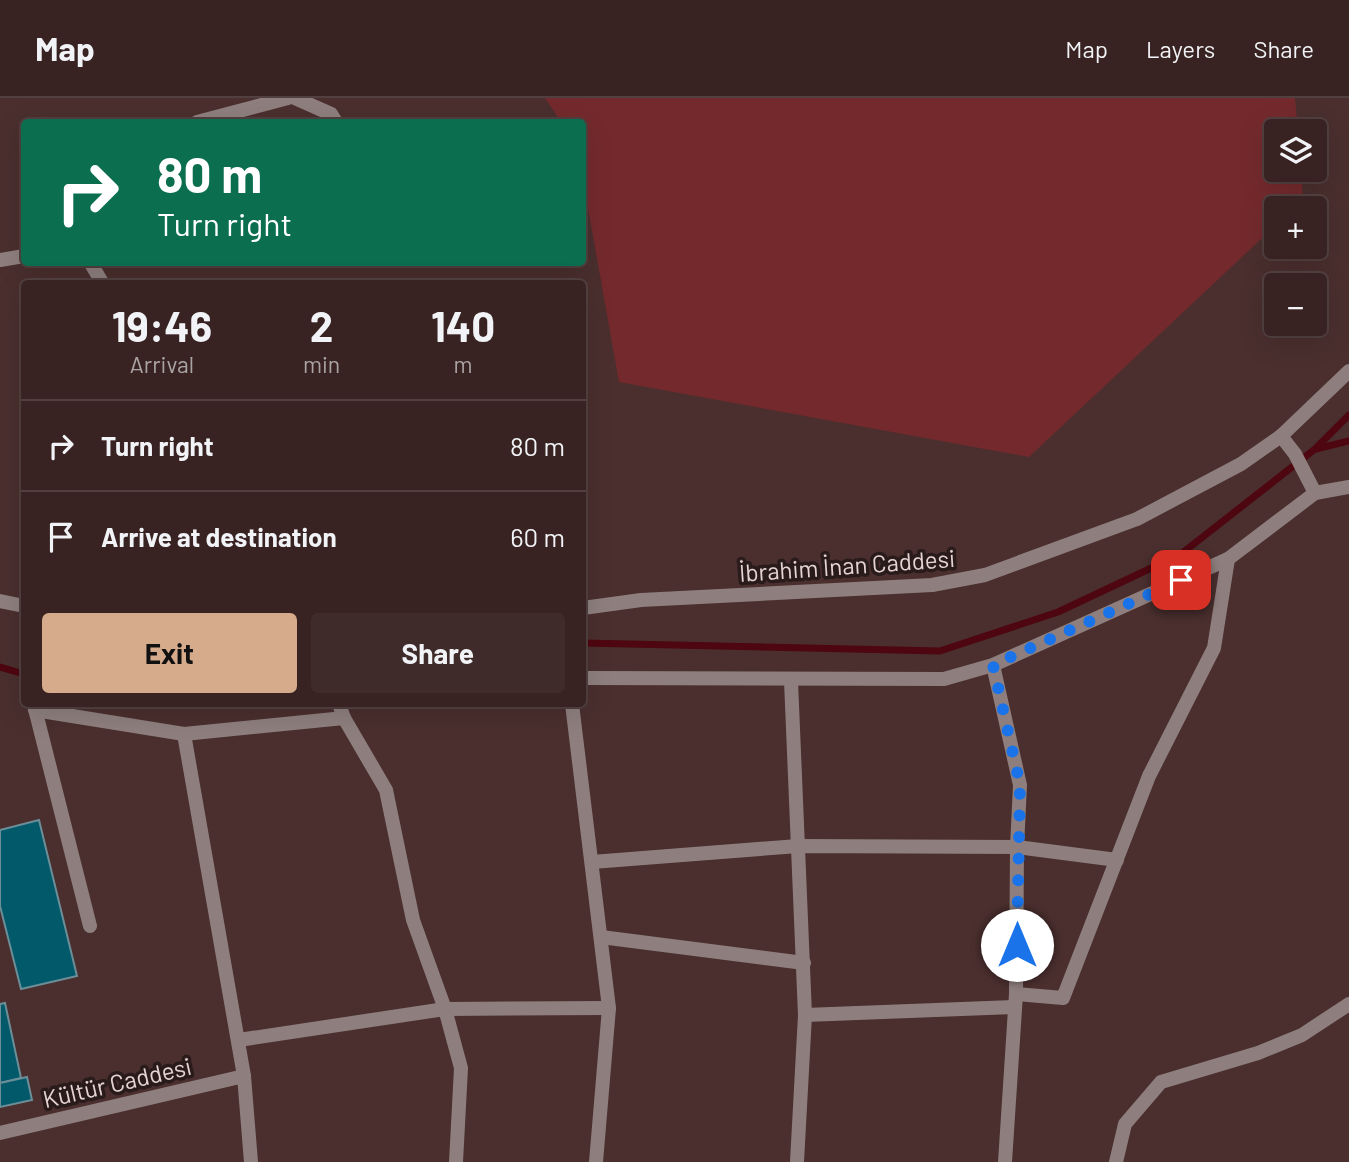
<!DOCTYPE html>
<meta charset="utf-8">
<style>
:root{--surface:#382322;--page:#3f2b2a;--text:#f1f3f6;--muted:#aba4a5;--line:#524040;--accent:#d6ab8b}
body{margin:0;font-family:Barlow,sans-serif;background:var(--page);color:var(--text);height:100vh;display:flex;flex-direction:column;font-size:26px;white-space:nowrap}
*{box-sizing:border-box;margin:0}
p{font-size:23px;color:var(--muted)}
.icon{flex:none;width:38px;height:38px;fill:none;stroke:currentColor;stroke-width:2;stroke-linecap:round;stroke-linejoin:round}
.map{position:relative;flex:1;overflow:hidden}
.details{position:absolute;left:21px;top:182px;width:565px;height:427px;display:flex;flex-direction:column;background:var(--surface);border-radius:7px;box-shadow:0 7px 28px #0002,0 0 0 2px var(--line)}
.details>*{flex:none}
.hud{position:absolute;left:21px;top:21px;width:565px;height:147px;border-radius:7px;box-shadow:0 7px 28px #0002,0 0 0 2px var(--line);background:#0b6e4f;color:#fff;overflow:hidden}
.buttons{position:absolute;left:1264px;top:21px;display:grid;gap:14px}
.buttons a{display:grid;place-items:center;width:63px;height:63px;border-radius:7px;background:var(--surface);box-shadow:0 7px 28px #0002,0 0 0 2px var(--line);font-size:35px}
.pin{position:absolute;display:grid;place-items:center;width:60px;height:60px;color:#fff;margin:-30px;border-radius:14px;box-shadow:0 4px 10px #0006}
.me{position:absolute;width:77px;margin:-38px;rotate:0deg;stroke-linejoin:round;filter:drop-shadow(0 0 5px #0008)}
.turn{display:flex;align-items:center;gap:24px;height:147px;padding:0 21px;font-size:32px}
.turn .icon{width:91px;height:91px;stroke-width:2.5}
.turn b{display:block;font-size:49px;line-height:60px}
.eta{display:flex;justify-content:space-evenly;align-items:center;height:119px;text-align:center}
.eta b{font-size:42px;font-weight:700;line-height:49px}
.primary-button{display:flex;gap:14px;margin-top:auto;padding:14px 21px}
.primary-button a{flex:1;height:80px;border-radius:7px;background:var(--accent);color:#111;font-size:28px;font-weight:700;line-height:80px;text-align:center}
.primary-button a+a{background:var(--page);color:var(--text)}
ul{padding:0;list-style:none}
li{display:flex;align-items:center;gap:21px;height:91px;padding:0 21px;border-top:2px solid var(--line)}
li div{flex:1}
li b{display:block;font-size:26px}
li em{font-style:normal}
header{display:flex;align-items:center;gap:42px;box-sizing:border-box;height:98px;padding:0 35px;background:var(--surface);border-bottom:2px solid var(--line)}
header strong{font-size:33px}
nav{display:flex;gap:38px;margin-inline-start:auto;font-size:24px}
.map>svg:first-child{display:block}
.green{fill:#742a2d}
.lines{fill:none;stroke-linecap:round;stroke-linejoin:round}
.stream{stroke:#4e0610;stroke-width:7}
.building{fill:#02596a;stroke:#6c8e98;stroke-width:2}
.minor{stroke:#8e7f7e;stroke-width:14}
.tertiary{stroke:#8e7f7e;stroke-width:14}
.route{stroke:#1a73e8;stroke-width:12;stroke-dasharray:0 21.6}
.labels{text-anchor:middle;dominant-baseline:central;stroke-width:7;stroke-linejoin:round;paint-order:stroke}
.street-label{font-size:24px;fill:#e6d4d3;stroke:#281b1a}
</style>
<header>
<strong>Map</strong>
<nav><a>Map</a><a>Layers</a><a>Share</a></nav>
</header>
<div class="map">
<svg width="1349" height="1064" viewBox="0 0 1349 1064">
<rect width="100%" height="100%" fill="#4a2f2e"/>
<polygon class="green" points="545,0 1295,0 1298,33 1276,33 1276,72 1301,72 1303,101 1294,110 1276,110 1276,127 1029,359 619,284 583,82 583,24 561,24"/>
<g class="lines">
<g class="stream">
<polyline points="1316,351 1349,343"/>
<polyline points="583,545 940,553 1058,514 1181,456 1315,351 1349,317"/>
<polyline points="0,569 24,576"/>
</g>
</g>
<g class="building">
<polygon points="39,722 77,878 21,891 0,808 0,732"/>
<polygon points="5,905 21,980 0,985 0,906"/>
<polygon points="27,979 32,1002 0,1009 0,985"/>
</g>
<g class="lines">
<g class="minor">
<polyline points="295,0 331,16 336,24"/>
<polyline points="197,24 288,0"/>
<polyline points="0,162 24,158"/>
<polyline points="90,164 103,186"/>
<polyline points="1315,395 1349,389"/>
<polyline points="993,567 1020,687 1017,749 1016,896 1005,1064"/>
<polyline points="583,580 944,581 993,567 1228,461 1315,395 1295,356 1281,338"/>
<polyline points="791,583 805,917 797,1064"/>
<polyline points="339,606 344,620 386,692 413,822 445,911 461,970 456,1064"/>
<polyline points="572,606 609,910 596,1064"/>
<polyline points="34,607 90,828"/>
<polyline points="35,612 184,636 344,620"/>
<polyline points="184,636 244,978"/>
<polyline points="592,764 798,748 1017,749 1117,762"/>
<polyline points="601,839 804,865"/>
<polyline points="1016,896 1063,900 1149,678 1214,550 1228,461"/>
<polyline points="805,917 1014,909"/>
<polyline points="239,942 445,911 609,910"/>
<polyline points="1116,1064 1125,1026 1161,984 1258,955 1302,937 1349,906"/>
</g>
<g class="tertiary">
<polyline points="0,503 24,508"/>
<polyline points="583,510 641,502 932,487 985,477 1137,421 1241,366 1281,338 1349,273"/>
<polyline points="0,1035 244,978 251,1064"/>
</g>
</g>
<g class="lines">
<polyline class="route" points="1017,847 1020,687 993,567 1181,482"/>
</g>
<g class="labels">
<g class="street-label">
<text transform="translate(847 467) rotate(-4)">İbrahim İnan Caddesi</text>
<text transform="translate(117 984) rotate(-13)">Kültür Caddesi</text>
</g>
</g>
</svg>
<div class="buttons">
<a><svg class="icon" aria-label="layers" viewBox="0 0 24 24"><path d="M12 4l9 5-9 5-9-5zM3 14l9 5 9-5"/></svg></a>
<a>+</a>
<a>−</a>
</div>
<div class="pin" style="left:1181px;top:482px;background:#d93025"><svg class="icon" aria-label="arrive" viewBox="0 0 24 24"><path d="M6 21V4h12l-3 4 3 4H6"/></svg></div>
<svg class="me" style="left:1017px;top:847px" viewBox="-20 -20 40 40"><circle r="19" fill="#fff"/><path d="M0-13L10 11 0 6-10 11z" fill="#1a73e8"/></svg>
<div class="hud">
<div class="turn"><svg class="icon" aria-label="right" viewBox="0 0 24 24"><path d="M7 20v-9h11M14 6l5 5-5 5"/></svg><div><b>80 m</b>Turn right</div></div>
</div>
<section class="details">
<div class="eta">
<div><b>19:46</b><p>Arrival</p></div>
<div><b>2</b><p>min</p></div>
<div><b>140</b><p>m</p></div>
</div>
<ul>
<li><svg class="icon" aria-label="right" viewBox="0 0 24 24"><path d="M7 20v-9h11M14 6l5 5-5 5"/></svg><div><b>Turn right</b></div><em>80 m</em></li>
<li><svg class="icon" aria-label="arrive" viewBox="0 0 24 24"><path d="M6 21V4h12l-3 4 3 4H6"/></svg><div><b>Arrive at destination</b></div><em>60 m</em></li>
</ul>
<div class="primary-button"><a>Exit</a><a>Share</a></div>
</section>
</div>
